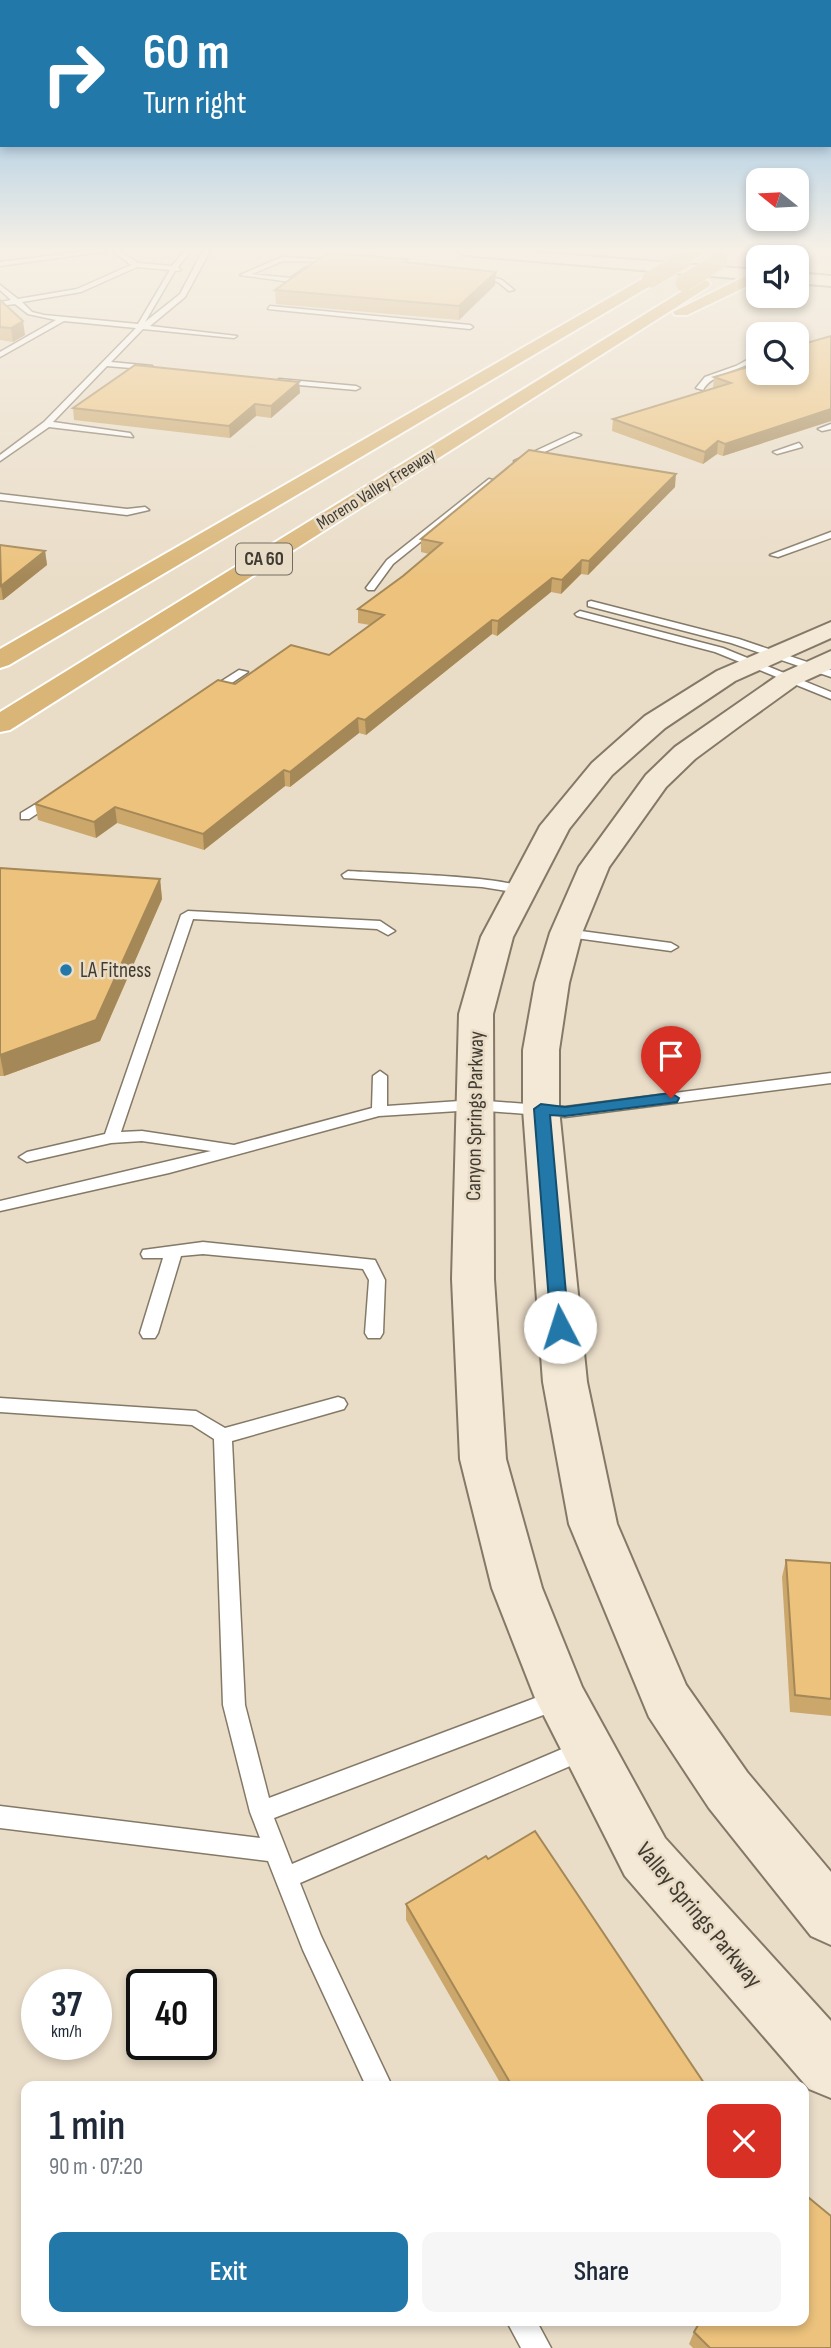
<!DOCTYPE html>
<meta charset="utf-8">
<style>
:root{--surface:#fff;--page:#f6f6f7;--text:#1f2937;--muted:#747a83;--accent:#2278a8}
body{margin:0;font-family:"Sofia Sans Condensed",sans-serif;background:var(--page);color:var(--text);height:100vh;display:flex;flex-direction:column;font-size:26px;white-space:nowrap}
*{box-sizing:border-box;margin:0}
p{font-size:23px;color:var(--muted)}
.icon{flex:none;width:38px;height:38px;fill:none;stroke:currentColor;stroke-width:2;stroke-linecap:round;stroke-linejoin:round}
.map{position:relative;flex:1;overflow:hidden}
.side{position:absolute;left:21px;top:2081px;width:788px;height:245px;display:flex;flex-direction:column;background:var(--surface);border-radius:14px;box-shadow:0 4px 10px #0003}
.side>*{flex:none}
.banner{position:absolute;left:0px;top:0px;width:831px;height:147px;box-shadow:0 4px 10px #0003;background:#2278a8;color:#fff;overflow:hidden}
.needle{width:46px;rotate:288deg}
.fabs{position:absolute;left:746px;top:168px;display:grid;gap:14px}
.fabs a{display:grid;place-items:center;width:63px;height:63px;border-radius:14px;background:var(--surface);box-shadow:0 4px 10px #0003;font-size:35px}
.speed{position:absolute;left:21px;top:1969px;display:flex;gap:14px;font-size:35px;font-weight:700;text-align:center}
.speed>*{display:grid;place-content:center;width:91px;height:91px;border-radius:50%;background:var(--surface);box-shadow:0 4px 10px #0003;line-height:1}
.speed small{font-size:18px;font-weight:400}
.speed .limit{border:4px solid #111;border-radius:10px;background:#fff;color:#111}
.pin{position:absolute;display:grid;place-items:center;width:60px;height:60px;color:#fff;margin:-72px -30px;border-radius:50% 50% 50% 0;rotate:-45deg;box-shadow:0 0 7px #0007}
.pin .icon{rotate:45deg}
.me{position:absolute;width:77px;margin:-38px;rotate:355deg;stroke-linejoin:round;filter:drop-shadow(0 0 5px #0008)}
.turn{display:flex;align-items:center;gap:24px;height:147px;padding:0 28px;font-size:32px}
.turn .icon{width:91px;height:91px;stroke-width:2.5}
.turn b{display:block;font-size:49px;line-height:60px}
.round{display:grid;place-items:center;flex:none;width:74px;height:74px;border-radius:14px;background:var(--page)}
.headline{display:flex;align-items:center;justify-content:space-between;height:119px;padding:0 28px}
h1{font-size:42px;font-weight:600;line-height:52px}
.cta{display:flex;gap:14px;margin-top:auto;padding:14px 28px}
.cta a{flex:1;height:80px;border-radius:14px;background:var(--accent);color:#fff;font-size:28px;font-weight:600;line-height:80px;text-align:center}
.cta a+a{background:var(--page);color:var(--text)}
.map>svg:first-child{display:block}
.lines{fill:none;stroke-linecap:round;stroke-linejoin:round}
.lane-casing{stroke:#847966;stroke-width:3}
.secondary-casing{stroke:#847966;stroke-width:4}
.highway-casing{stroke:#fff;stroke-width:4}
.lane{fill:#fff;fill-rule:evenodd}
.secondary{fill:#f4e9d6;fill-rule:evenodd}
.highway{fill:#d9b577;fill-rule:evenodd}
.highway-bridge-casing{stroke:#fff;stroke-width:18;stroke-linecap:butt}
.highway-bridge{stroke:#d9b577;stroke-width:17}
.wall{fill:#cba76b}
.shaded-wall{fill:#a58857}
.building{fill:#ecc27c;stroke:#a58857;stroke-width:2}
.route{fill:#2278a8;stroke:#164e6d;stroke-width:2}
.poi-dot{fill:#2278a8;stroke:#eaddc8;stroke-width:2.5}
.labels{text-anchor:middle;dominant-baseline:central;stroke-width:5;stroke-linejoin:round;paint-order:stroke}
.far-street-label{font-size:18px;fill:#403b33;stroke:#eaddc8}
.shield{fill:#eaddc8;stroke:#736c60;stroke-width:2}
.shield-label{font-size:19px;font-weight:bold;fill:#403b33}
.poi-label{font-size:21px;fill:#403b33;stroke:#eaddc8;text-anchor:start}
.street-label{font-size:21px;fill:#403b33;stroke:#eaddc8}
.near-street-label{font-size:24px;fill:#403b33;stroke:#eaddc8}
</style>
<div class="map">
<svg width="831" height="2348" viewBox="0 0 831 2348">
<rect width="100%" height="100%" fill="#eaddc8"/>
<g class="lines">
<g class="lane-casing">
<g id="lane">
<polygon points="87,251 107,251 0,266 0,262"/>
<path d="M 113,251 L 120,251 L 138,263 L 172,266 L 184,251 L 191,251 L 178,267 L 181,270 L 175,271 L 145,322 L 180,294 L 201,254 L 204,251 L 210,251 L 185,297 L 150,326 L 237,336 L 234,338 L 143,329 L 111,362 L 152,366 L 155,370 L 107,366 L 53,422 L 130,433 L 133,437 L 49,427 L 0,461 L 0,455 L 44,422 L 136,328 L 64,321 L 0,357 L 0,352 L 56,320 L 28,314 L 15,304 L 0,306 L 0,302 L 11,300 L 0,290 L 0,285 L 18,299 L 77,289 L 131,265 ZM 137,267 L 170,270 L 138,324 L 44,315 L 32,312 L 22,302 L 81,292 Z"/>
<polygon points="282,257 335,260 338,262 283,261 252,274 290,278 305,268 309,268 309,270 291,282 240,275"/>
<polygon points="476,272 502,280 514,290 509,291 498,282 474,275"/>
<polygon points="270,306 470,325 473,327 470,329 268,309"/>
<path d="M 758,354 L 758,359 C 740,371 712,373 703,390 L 696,388 L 705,377 L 736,366 Z"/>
<polygon points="279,379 356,386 360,388 356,390 276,383"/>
<polygon points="831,424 831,429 822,431 818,429"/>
<polygon points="574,433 581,435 521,463 514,461"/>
<polygon points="799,443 802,447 777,454 773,452"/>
<polygon points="489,479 496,481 393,564 374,590 368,590 366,588 387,560"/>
<polygon points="0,494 127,509 145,507 149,510 127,515 0,500"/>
<polygon points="831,532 831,538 778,557 770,555"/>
<polygon points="591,601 739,639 831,670 831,677 731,643 588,606 588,602"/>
<polygon points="580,611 723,648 831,692 831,699 715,652 577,616 575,614"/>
<polygon points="239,670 248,672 214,695 206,695 206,691"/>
<polygon points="54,793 60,797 58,800 29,819 21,819 21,813"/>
<path d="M 348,871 C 377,873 510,876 526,889 L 520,893 L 482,887 L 344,878 L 342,875 Z"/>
<polygon points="188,911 380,921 395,931 388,935 377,929 193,919 121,1132 142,1131 234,1145 372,1108 373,1076 380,1071 387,1076 387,1106 474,1100 565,1107 831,1073 831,1083 565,1117 474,1110 379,1116 169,1173 0,1211 0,1201 211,1151 142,1141 111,1143 27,1162 19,1157 27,1152 105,1134 181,915"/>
<polygon points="566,929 671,943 678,947 671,951 561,936 561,930"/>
<polygon points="203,1242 375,1260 385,1280 383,1333 380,1338 368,1338 365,1333 369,1280 363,1269 203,1254 181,1256 158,1333 155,1338 143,1338 140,1333 163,1258 143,1258 141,1254 143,1250"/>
<polygon points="338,1397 344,1399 347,1404 344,1409 232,1441 245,1705 269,1798 559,1689 567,1692 570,1699 567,1706 274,1818 292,1864 583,1740 591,1743 594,1750 591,1757 300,1883 321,1936 392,2086 366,2086 303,1950 268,1861 0,1828 0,1806 260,1838 250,1812 223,1705 214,1439 192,1425 0,1412 0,1398 196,1411 225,1428"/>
<polygon points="506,2320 536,2320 551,2348 521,2348"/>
</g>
</g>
<g class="secondary-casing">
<g id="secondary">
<polygon points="457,251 522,251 758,270 758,280 464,255"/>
<polygon points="796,273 831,276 831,286 796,283"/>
<polygon points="831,622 831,638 735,681 665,728 612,775 569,829 513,937 493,1014 494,1279 506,1459 542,1588 582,1687 665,1838 831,2021 831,2098 809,2089 625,1876 535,1698 492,1588 460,1459 452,1279 459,1014 481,937 540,826 592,763 645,716 717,671"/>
<polygon points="831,651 831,669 798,684 741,725 695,759 666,787 609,867 582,933 569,983 559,1050 559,1109 587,1382 617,1524 686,1685 747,1772 831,1872 831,1945 811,1936 709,1808 649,1717 569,1524 543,1382 523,1109 523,1050 535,983 550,933 579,867 646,775 675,747 780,674"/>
</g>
</g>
<g class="highway-casing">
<g id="highway">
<polygon points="471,251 489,251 482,255"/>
<polygon points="688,251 706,251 687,264 677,264 674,261"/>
<polygon points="794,251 813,251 796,261 796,257 786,257"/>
<polygon points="758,270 758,281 687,315 675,315 673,312"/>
<polygon points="651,274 657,276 659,279 657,282 9,665 0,668 0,649"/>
<polygon points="702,279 708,281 710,284 708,287 10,730 0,732 0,712"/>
</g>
</g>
<use href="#lane" class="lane"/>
<use href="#secondary" class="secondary"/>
<use href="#highway" class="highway"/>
<g class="highway-bridge-casing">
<g id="highway-bridge">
<polyline points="651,279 682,261"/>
<polyline points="684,283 719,261"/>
</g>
</g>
<use href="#highway-bridge" class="highway-bridge"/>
</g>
<g class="wall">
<polygon points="408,259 408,263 495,285 459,320 276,304 275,290"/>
<polygon points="0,300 25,335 13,342 0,340"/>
<polygon points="831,336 831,421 723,456 717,454 703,464 612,431 613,419 713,388 714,377 758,373"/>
<polygon points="299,382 300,393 271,418 256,416 230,438 74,420 73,408"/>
<polygon points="675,487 588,575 581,574 561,594 551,592 497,636 492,634 366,735 359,733 290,787 285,786 204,850 117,823 96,838 38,820 35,804 235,684 329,655 370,625 358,623 358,609 403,576 429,554 421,552 421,539"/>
<polygon points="0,545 45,551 47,565 3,600 0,600"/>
<polygon points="0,868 160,879 162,899 100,1041 4,1076 0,1076"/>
<polygon points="786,1560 831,1563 831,1716 790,1712 782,1577"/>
<polygon points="406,1904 706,2086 502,2086 406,1920"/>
<polygon points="694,2332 831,2348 693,2348 689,2344"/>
</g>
<g class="shaded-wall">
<polygon points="496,272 495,285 459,320 459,306"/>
<polygon points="23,321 25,335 13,342 11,328"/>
<polygon points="299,382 300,393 271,418 271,406"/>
<polygon points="255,404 256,416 230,438 229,426"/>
<polygon points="831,409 831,421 723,456 725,444"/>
<polygon points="718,441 717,454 703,464 705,452"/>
<polygon points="676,474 675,487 588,575 589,561"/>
<polygon points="45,551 47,565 3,600 1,586"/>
<polygon points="582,560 581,574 561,594 562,580"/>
<polygon points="552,578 551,592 497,636 498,621"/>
<polygon points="492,620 492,634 366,735 365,720"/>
<polygon points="358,718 359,733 290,787 290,772"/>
<polygon points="284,770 285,786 204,850 203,834"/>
<polygon points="115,807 117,823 96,838 94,822"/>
<polygon points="160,879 162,899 100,1041 4,1076 0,1055"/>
</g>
<g class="building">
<polygon points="327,253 408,259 404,262 496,272 459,306 275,290"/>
<polygon points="0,300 23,321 11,328 0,327"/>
<polygon points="831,336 831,409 725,444 718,441 705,452 613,419 731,383 714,377 758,364 758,373 796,373 796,346"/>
<polygon points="135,365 299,382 271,406 255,404 229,426 73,408"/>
<polygon points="529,450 676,474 589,561 582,560 562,580 552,578 498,621 492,620 365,720 358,718 290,772 284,770 203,834 115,807 94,822 35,804 218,680 235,684 291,645 329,655 384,615 358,609 403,576 442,543 421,539"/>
<polygon points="0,545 45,551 1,586"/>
<polygon points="0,868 160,879 96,1020 0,1055"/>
<polygon points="786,1560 831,1563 831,1699 795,1695"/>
<polygon points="535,1831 706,2086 512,2086 406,1904 486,1856 488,1859"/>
<polygon points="803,2193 831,2216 831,2348 710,2348 694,2332 701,2320 803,2320"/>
</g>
<linearGradient id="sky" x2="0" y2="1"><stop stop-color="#74b2e4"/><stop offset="0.43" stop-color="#f6f0e6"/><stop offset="1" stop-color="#f6f0e6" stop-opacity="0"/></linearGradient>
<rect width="831" height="580" fill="url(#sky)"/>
<polygon class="route" points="671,1093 679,1098 677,1102 565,1116 550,1115 569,1327 566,1332 554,1332 551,1327 534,1109 541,1104 565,1107"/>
<circle class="poi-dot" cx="66" cy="970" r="7"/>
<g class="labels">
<g class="far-street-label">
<text transform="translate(376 489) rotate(-32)">Moreno Valley Freeway</text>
</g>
<rect class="shield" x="236" y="543.5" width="56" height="31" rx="5"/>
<g class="shield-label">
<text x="264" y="559">CA 60</text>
</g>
<g class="poi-label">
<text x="80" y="970">LA Fitness</text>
</g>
<g class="street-label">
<text transform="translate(475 1116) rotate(-89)">Canyon Springs Parkway</text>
</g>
<g class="near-street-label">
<text transform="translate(699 1915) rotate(50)">Valley Springs Parkway</text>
</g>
</g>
</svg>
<div class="fabs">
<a><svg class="needle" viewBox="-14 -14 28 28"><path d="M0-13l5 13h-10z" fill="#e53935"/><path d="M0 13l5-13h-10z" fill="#747a83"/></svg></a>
<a><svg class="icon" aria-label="sound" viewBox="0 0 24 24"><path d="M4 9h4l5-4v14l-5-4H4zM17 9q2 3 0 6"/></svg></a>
<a><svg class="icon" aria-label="search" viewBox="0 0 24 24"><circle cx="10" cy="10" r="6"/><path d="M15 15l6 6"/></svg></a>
</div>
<div class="speed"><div>37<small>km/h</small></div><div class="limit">40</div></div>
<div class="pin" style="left:671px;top:1098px;background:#d93025"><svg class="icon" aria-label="arrive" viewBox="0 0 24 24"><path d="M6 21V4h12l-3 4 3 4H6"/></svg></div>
<svg class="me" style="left:560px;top:1327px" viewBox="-20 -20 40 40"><circle r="19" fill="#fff"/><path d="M0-13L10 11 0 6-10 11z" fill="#2278a8"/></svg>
<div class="banner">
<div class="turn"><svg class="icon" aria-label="right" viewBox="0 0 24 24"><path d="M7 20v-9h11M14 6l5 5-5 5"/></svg><div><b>60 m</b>Turn right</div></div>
</div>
<section class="side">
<div class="headline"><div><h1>1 min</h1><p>90 m · 07:20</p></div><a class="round" style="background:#d93025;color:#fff"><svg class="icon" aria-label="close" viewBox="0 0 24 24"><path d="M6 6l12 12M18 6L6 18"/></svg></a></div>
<div class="cta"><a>Exit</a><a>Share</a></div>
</section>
</div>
